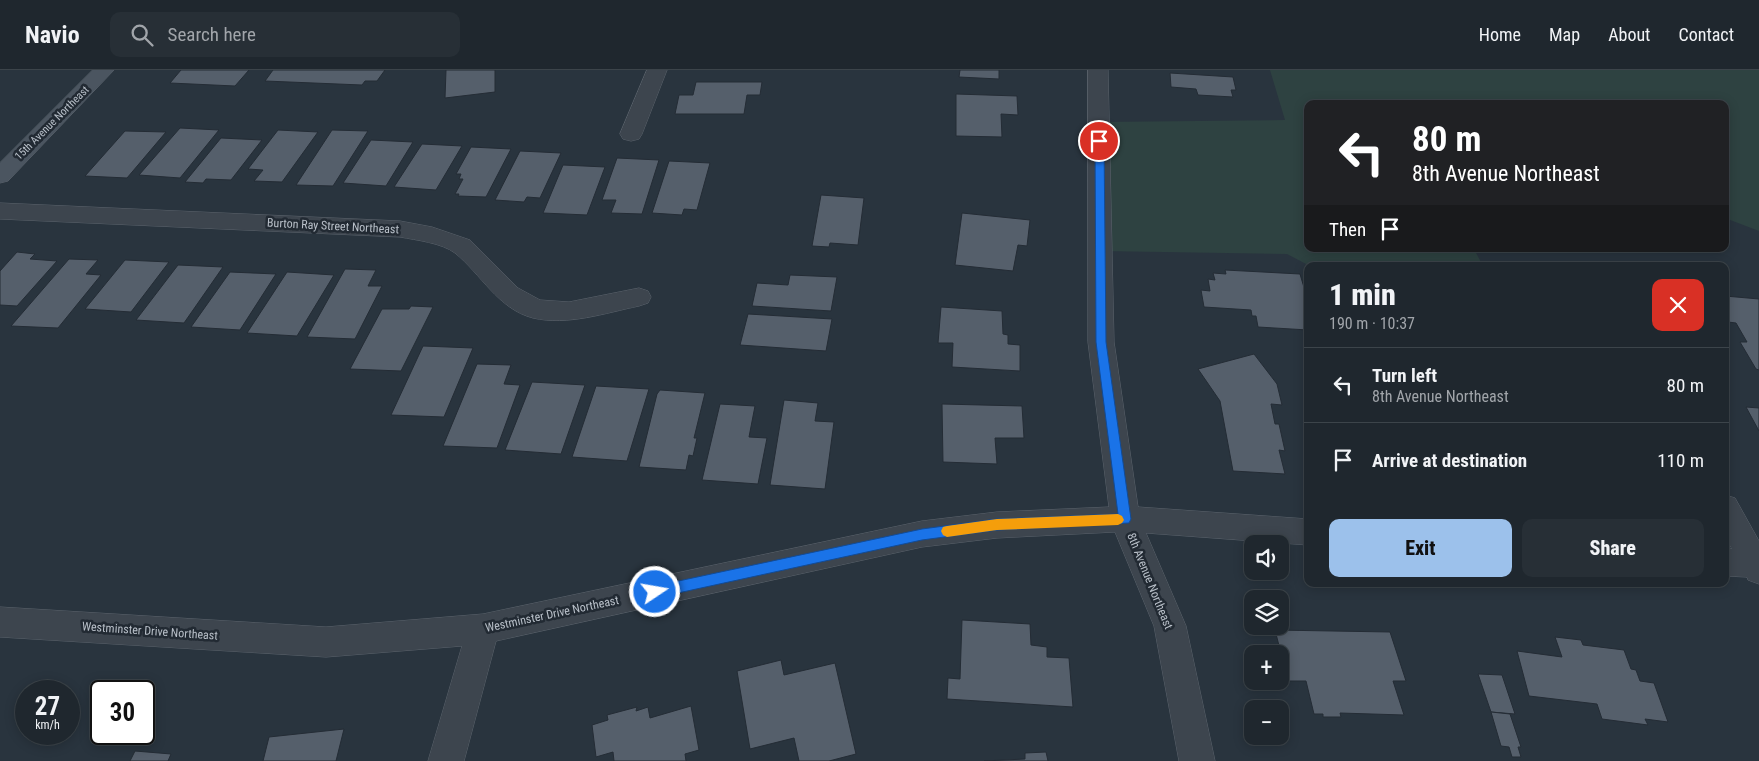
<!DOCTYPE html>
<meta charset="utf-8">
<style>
:root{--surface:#1f272e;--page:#272f36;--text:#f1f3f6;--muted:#a1a5aa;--line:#3c444a;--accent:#9cc1eb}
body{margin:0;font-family:"Roboto Condensed",sans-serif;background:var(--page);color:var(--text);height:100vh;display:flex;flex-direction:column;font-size:19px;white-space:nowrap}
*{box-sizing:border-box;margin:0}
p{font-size:16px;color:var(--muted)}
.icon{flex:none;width:28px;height:28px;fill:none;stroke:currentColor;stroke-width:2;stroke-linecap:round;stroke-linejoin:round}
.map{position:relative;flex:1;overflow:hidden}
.panel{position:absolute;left:1304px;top:192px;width:425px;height:325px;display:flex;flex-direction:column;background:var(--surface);border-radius:10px;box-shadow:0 2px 12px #0003,0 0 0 1px var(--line)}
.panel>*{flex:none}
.banner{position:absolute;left:1304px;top:30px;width:425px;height:152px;border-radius:10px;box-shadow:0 2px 12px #0003,0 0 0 1px var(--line);background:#202124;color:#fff;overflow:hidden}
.buttons{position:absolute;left:1244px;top:465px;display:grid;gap:10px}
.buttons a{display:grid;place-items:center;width:45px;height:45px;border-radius:10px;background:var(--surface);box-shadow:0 2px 12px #0003,0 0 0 1px var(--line);font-size:25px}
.speed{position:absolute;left:15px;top:610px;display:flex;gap:10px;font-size:25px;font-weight:700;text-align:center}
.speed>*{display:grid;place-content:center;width:65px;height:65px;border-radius:50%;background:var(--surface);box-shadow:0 2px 12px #0003,0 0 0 1px var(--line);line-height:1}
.speed small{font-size:12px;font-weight:400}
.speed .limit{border:2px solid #111;border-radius:8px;background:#fff;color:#111}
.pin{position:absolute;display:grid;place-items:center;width:42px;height:42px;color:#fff;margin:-21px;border:2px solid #fff;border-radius:50%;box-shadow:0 1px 5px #0007}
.me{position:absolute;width:55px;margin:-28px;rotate:78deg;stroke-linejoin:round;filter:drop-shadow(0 0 4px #0008)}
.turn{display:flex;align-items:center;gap:18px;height:105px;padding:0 25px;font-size:22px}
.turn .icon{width:65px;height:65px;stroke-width:2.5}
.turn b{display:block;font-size:35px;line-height:42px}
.then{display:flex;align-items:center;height:48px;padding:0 25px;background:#0003;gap:10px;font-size:19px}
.round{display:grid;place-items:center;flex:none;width:52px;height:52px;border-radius:10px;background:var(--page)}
.overview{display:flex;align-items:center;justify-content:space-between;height:85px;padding:0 25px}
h1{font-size:30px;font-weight:800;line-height:38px}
.action{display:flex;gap:10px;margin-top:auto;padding:10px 25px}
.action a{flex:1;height:58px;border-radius:10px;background:var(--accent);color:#111;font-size:20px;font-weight:800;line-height:58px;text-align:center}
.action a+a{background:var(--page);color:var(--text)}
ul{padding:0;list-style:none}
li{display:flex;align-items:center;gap:15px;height:75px;padding:0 25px;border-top:1px solid var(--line)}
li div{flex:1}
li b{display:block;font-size:19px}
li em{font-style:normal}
header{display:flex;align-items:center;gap:30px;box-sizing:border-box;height:70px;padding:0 25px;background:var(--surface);border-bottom:1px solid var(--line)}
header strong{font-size:24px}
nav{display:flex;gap:28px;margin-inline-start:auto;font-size:18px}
.search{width:350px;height:45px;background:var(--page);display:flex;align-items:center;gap:12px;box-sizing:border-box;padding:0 18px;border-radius:10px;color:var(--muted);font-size:19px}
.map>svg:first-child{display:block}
.green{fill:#2e4241}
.building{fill:#555f6b;stroke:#242c35}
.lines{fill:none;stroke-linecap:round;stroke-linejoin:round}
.street-casing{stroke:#5b636c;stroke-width:1}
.secondary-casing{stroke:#5b636c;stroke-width:1}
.street{fill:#3d454e;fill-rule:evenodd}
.secondary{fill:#4b5560;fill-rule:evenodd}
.route{fill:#1a73e8;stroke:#114b97}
.slow{fill:#f59e0b}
.labels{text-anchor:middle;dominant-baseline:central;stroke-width:5;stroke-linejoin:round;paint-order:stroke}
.far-street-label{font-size:11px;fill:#b9c0c9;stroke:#222a33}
.street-label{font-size:12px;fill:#b9c0c9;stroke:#222a33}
</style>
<header>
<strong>Navio</strong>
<div class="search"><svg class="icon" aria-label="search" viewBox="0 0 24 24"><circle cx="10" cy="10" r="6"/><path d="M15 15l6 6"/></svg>Search here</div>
<nav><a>Home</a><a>Map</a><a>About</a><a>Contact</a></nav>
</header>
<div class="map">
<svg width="1759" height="691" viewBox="0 0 1759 691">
<rect width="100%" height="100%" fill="#29343e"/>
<polygon class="green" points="1270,0 1759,0 1759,161 1725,148 1725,34 1308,34 1308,179 1474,179 1483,196 1310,196 1287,184 1100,181 1099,52 1285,50"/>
<g class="building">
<polygon points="181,0 249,0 235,16 170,13"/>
<polygon points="273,0 385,0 377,11 365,11 362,15 265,11"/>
<polygon points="446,0 495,0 495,22 445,28"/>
<polygon points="960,0 999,0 999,9 959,7"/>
<polygon points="1170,3 1233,7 1236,20 1231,20 1233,27 1198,25 1196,19 1171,17"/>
<polygon points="696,12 762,12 760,25 747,25 744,44 675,44 679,25 693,25"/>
<polygon points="956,24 1017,26 1018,45 1001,44 1002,67 956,66"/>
<polygon points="180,58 219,60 180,108 139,105"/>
<polygon points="278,60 318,62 282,112 254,111 263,100 248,99"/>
<polygon points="332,60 368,61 333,116 296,115"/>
<polygon points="125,61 166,62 127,108 85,106"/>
<polygon points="221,68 262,70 231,110 206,109 203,113 185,112"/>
<polygon points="371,70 413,72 386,116 343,113"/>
<polygon points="422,74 462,76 436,120 394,117"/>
<polygon points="471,77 511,79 486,127 458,126 459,124 455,124 463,109 459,109 461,104 456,104"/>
<polygon points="520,81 561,83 540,128 527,127 524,132 495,130"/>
<polygon points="617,88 659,90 642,144 611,143 616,130 602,130"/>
<polygon points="669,91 710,93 697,140 684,139 682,145 652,143"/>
<polygon points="563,95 605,97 587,145 543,143"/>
<polygon points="821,125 864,128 858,175 830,173 829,177 812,176"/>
<polygon points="962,143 1030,150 1027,176 1018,175 1013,201 955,195"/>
<polygon points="17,182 35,184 30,189 57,191 17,236 0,235 0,201"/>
<polygon points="69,189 98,190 86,204 101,205 58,258 11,256"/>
<polygon points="125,190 169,192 131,242 85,239"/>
<polygon points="178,195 223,197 184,253 136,250"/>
<polygon points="345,199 376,200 368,216 382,216 355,269 307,267"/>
<polygon points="1225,200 1300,204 1308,231 1308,260 1258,257 1256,246 1252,246 1251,240 1204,237 1201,220 1210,221 1208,209 1215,210 1213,203 1226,204"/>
<polygon points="230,202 276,204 240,260 191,257"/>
<polygon points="287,202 334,205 297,266 247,263"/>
<polygon points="790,205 837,207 831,241 752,236 757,213 788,215"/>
<polygon points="1725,226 1759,229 1759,300 1756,299 1740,272 1747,272 1736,253 1728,252 1725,246"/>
<polygon points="411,236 433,237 401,301 350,299 382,239 409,239"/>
<polygon points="941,237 1002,241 1003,264 1008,265 1008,274 1020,275 1020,301 952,297 953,273 938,273"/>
<polygon points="748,244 832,249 826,281 740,275"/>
<polygon points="423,276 473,278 444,347 391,345"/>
<polygon points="1254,284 1277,314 1282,335 1271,334 1275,354 1279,354 1285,381 1279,380 1285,404 1233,401 1220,331 1198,299"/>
<polygon points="477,294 511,295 504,314 520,315 497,378 443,376"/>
<polygon points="532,312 585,315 561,384 505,380"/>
<polygon points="596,316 649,319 627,391 572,387"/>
<polygon points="660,320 705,323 694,368 697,368 693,386 689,385 686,400 639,397 657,324"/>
<polygon points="784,330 818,333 815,351 834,352 825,419 770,415"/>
<polygon points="720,334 755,336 749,367 767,368 758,414 702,410"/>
<polygon points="942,334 1022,336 1024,368 995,368 997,394 943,392"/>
<polygon points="1746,337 1759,338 1759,361"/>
<polygon points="962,550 1030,554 1031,575 1047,577 1047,587 1069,588 1073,637 947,629 948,608 960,609"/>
<polygon points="1275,560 1390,562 1406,611 1393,611 1404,645 1340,643 1341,647 1323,647 1323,644 1314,644 1306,611 1288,611"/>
<polygon points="1555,567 1581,570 1583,575 1624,580 1631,599 1636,600 1640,611 1654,613 1668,652 1645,649 1648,655 1602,649 1597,634 1529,626 1517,581 1562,587"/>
<polygon points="781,590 784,605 835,593 856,684 829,691 799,691 794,668 750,679 737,601"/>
<polygon points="1478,604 1502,605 1515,644 1491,642"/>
<polygon points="691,636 699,680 685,684 686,691 614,691 613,682 596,687 592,655 608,650 607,645 637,637 636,641 648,637 650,648"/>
<polygon points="1491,642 1510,644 1521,677 1518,677 1521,687 1512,687 1509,677 1501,676"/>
<polygon points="344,659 336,691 263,691 269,667"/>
<polygon points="135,681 171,684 168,691 130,691"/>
<polygon points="1046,682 1048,691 984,691 1025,689 1025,683"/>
</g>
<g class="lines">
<g class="street-casing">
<g id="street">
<polygon points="647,0 667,0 642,64 639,69 631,71 623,69 620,64"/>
<polygon points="1088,0 1108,0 1114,272 1138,437 1308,449 1308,475 1146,463 1186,556 1215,691 1179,691 1154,556 1115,462 997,468 922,477 496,571 464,691 428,691 462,576 326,587 0,567 0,537 326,557 483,544 922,451 997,442 1109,437 1088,272"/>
<path d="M 0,133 L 400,151 L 432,157 L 470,170 L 518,218 L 540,230 L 569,232 L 639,218 L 648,221 L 651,227 L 648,233 L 639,236 C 605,243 568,256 533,248 C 498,239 481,204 455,183 C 442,173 416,170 400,167 L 0,149 Z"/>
<polygon points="1725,425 1735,428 1759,471 1759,514 1748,510 1747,507 1725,506 1725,478 1732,479 1725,466"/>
</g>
</g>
<g class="secondary-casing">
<polygon id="secondary" points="93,0 114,0 8,111 0,113 0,93"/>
</g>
<use href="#street" class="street"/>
<use href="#secondary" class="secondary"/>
</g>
<polygon class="route" points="1099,68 1104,71 1106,272 1131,449 1129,453 997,460 922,470 655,528 650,526 648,522 650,518 655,516 922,459 997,449 1118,444 1096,272 1095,71"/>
<polygon class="slow" points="1118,444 1122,446 1124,450 1122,453 1118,455 997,460 947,467 943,465 941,461 943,457 947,456 997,449"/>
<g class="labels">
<g class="far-street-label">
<text transform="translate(52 53) rotate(-45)">15th Avenue Northeast</text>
</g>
<g class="street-label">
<text transform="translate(333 156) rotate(3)">Burton Ray Street Northeast</text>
<text transform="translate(1150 511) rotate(68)">8th Avenue Northeast</text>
<text transform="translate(552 544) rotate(-12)">Westminster Drive Northeast</text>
<text transform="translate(150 561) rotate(4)">Westminster Drive Northeast</text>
</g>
</g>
</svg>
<div class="buttons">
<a><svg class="icon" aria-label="sound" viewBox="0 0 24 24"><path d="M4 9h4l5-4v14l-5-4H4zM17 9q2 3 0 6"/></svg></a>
<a><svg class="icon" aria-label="layers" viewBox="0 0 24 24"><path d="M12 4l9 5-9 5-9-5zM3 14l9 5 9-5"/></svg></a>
<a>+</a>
<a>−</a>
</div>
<div class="speed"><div>27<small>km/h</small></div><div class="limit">30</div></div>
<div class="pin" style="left:1099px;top:71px;background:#d93025"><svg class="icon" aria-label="arrive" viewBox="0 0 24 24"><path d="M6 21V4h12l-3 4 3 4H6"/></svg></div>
<svg class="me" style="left:655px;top:522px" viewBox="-20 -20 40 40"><circle r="17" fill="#1a73e8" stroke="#fff" stroke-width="3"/><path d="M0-11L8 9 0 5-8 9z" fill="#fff"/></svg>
<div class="banner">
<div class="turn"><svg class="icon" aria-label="left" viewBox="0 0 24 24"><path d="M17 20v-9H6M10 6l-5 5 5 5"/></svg><div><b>80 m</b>8th Avenue Northeast</div></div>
<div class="then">Then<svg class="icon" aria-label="arrive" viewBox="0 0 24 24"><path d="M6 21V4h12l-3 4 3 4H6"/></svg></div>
</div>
<section class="panel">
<div class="overview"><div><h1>1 min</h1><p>190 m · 10:37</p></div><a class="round" style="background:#d93025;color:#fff"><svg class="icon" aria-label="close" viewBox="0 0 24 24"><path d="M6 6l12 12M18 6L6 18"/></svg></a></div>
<ul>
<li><svg class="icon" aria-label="left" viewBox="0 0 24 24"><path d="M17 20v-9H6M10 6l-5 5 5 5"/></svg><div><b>Turn left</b><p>8th Avenue Northeast</p></div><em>80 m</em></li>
<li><svg class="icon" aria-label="arrive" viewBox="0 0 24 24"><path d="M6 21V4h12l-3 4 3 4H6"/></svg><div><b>Arrive at destination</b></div><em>110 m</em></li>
</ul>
<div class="action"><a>Exit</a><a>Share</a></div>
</section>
</div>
